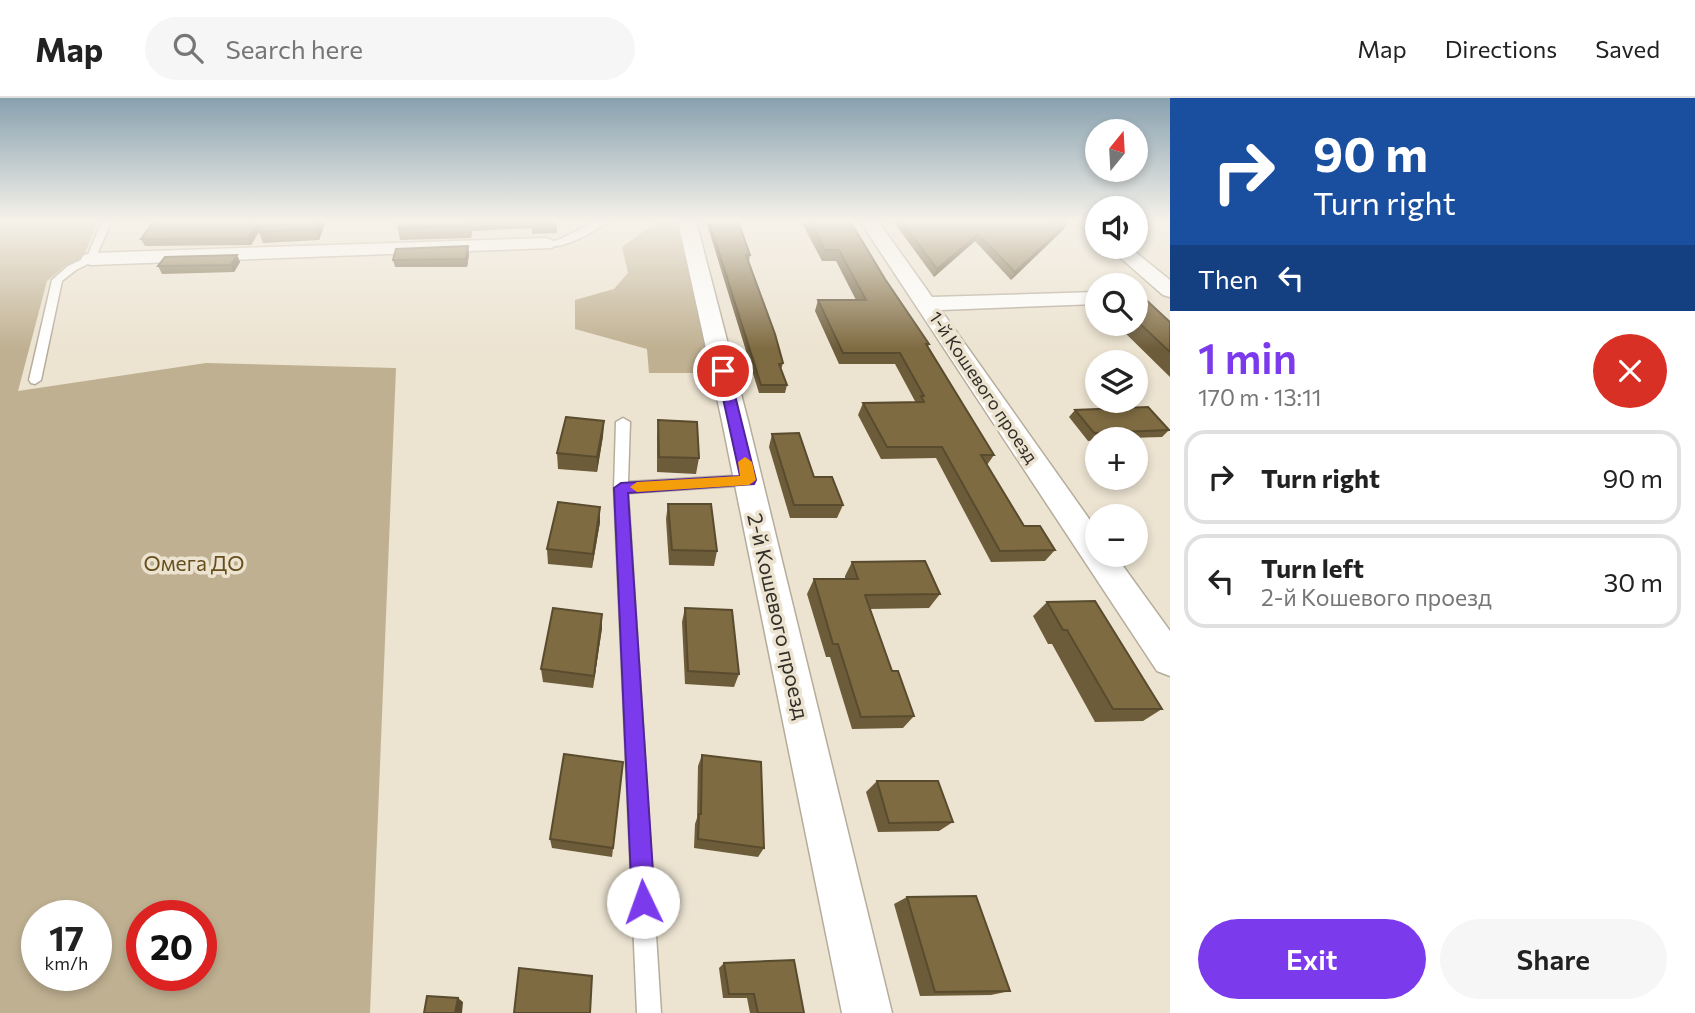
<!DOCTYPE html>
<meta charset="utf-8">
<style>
:root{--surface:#fff;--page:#f6f6f6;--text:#222;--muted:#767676;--line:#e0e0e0;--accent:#7c3aed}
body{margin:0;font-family:Commissioner,sans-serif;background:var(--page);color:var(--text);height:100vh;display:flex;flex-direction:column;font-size:26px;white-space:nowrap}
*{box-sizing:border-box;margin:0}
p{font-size:23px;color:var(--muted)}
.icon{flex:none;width:38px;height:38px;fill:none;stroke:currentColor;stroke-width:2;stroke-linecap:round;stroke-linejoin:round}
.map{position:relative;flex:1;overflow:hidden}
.sheet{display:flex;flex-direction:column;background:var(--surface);width:525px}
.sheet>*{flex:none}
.hud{background:#1a4fa0;color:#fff;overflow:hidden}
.needle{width:46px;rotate:18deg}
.fabs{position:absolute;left:1085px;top:21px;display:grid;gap:14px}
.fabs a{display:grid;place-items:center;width:63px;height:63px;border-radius:50%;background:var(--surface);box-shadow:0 4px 10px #0003;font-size:35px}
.speed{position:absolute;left:21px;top:802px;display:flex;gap:14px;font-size:35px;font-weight:700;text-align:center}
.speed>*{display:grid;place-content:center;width:91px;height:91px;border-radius:50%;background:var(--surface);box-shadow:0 4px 10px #0003;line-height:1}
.speed small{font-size:18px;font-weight:400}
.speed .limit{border:10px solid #d22;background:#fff;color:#111}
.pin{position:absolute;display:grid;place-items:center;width:60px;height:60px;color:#fff;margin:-30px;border:4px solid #fff;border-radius:50%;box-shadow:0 2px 7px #0007}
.me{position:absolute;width:77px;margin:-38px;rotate:357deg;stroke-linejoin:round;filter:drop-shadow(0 0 5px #0008)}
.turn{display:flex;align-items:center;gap:24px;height:147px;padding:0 28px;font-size:32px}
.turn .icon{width:91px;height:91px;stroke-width:2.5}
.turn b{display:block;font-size:49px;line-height:60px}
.then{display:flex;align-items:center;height:66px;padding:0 28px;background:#0003;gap:14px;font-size:26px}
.round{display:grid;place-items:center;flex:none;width:74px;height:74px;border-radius:37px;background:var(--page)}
.headline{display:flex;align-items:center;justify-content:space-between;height:119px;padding:0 28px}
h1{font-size:42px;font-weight:600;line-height:52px;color:var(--accent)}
.action{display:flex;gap:14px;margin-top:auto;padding:14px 28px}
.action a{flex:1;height:80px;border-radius:42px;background:var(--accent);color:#fff;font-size:28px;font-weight:600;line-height:80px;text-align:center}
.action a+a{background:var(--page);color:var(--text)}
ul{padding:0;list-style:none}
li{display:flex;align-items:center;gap:21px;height:94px;margin:0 14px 10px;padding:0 14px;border:4px solid var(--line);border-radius:21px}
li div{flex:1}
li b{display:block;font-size:26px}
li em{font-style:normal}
header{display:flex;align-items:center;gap:42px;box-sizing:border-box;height:98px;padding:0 35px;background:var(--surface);border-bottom:2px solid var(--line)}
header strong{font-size:33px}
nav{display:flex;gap:38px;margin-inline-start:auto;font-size:24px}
.search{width:490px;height:63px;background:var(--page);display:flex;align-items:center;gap:18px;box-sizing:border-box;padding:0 24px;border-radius:38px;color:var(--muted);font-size:26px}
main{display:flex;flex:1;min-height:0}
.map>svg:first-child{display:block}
.green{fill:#bfb091;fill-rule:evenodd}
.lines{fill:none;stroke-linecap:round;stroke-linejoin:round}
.service-casing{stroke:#b5ac9b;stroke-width:3}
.minor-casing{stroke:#b5ac9b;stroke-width:3}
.service{fill:#fff;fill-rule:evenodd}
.minor{fill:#fff;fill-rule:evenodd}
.wall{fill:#6d5c39}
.shaded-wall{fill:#594b2e}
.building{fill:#7f6b42;stroke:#594b2e;stroke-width:2}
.route{fill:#7c3aed;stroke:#51269a;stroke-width:2}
.slow{fill:#f59e0b}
.labels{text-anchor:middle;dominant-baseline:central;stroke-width:7;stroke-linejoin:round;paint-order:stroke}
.far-street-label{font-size:18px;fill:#312d27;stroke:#ece3d1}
.park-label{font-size:21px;fill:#674f1d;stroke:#ece3d1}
.street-label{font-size:21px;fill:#312d27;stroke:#ece3d1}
</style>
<header>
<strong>Map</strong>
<div class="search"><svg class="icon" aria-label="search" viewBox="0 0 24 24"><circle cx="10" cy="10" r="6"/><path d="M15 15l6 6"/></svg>Search here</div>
<nav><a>Map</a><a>Directions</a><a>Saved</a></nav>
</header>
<main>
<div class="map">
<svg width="1170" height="915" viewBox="0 0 1170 915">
<rect width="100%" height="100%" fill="#ece3d1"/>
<g class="green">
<path d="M 0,123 L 98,123 L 83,160 L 64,169 L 47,183 L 18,293 L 206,265 L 396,270 L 370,915 L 0,915 ZM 37,817 L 96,817 L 96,877 L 37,877 ZM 142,817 L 201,817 L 201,877 L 142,877 Z"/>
<polygon points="658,123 680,123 711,275 649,275 647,251 575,231 575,202 614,191 628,175 622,149"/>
</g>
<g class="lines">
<g class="service-casing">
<g id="service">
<polygon points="102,123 112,123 94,163 76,172 62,183 41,282 35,286 31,285 29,282 52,182 68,168 87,159"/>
<path d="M 598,123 L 609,123 C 594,134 557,156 540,146 L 558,142 Z"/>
<polygon points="623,320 630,324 628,384 749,377 756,382 749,387 628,395 661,915 637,915 614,390 616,324"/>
</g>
</g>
<g class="minor-casing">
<g id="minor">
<polygon points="678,123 696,123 748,323 892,915 842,915 722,323"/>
<polygon points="860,123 878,123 932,199 1097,194 1097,206 941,212 1097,432 1097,457 1115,457 1170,533 1170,578 1157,573"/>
<polygon points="1076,123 1096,123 1097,139 1090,137"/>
<polygon points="545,140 552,142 555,146 552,150 91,167 84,165 81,161 84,157 91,155"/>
<polygon points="1108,149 1129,149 1170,182 1170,199 1163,197"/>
</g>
</g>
<use href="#service" class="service"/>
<use href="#minor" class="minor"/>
</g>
<g class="wall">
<polygon points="326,123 319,142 263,145 259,134 260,132 251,147 145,148 141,141"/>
<polygon points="400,123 557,123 557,135 532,136 532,130 472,133 471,140 400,142 398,130"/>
<polygon points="706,123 735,123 750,157 749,164 783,265 781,272 787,287 785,295 759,295"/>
<polygon points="801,123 850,123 885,181 929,246 928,249 994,357 987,367 1024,428 1055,452 1045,463 991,464 936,360 881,361 858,317 863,305 916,305 895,266 839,266 815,213 818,202 856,202 836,163 822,163"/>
<polygon points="893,123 1042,123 1044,124 1064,131 1011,182 975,143 934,179"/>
<polygon points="469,156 467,169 395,169 393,162"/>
<polygon points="237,157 240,164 234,174 162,176 158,168"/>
<polygon points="1136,199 1170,224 1170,279 1116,226 1136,226"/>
<polygon points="1075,312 1169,332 1162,339 1097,341 1097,342 1088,343 1069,319"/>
<polygon points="658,322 699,360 696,376 657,374 657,338"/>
<polygon points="604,323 603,338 597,374 558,371 557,355"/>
<polygon points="772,336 843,407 837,420 790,420 769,349"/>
<polygon points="668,406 717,453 714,468 669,467 666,421"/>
<polygon points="600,409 600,424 592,470 548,466 547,451"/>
<polygon points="852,464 940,496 929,510 870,511 892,573 914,618 903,630 852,631 830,559 826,559 807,496 814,481 845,481 845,478"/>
<polygon points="1047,504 1162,611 1143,623 1095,624 1052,546 1048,546 1033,518"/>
<polygon points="685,510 739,576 734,589 685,586 682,524"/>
<polygon points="602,516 602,530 593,590 543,584 541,571"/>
<polygon points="702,657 764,750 758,759 694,750 695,726 697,720 698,668"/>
<polygon points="622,675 612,759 552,750 550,741"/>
<polygon points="877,683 953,724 939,733 878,734 866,694"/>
<polygon points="907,799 1010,893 991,897 920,898 894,806"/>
<polygon points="724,865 804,915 750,915 747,900 723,900 719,870"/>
</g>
<g class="shaded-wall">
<polygon points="259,123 262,129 251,147 248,140"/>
<polygon points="318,123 326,123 319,142 315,131"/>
<polygon points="471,123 472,133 471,140 470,128"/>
<polygon points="1068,124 1064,131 1011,182 1015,174"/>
<polygon points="978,136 975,143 934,179 937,171"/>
<polygon points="468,148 469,156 467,169 466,161"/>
<polygon points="237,157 240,164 234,174 231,167"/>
<polygon points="604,323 603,338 597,374 597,359"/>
<polygon points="600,409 600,424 592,470 593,456"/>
<polygon points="602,516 602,530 593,590 594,578"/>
<polygon points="458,900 463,904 462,915 455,915"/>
</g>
<g class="building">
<polygon points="154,123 258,123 248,140 141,141"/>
<polygon points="265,123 318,123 315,131 259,134"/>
<polygon points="400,123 471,123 470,128 398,130"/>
<polygon points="531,123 557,123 531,124"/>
<polygon points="709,123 738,123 750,157 746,157 775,236 783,265 779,266 787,287 761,287"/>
<polygon points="810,123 850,123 885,181 929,246 926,246 994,357 981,357 1024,428 1040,428 1055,452 1000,453 942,349 887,349 863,305 924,304 921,298 924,298 900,255 843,255 818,202 866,202 839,152 825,152"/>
<polygon points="901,123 1042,123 1044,124 1068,124 1015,174 978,136 937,171"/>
<polygon points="468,148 466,161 393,162 396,151"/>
<polygon points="237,157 231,167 158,168 165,159"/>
<polygon points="1136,199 1143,199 1170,224 1170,254 1136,222"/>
<polygon points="1148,309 1169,332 1094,335 1075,312"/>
<polygon points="566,319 604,323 597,359 557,355"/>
<polygon points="658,322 697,324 699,360 659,359"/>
<polygon points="799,335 814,379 832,379 843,407 794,407 772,336"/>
<polygon points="558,404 600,409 593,456 547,451"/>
<polygon points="668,406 711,406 717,453 672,452"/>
<polygon points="925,463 940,496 865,497 892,573 898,573 914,618 861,619 838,546 833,546 814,481 858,481 852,464"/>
<polygon points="1095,503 1162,611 1113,611 1067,532 1063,532 1047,504"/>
<polygon points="553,510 602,516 594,578 541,571"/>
<polygon points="685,510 732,512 739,576 688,573"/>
<polygon points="564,656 623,664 613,750 550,741"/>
<polygon points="702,657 761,664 764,750 698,741 699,716 701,716"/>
<polygon points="877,683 938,683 953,724 889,725"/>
<polygon points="976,798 1010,893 935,894 907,799"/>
<polygon points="794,862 804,915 758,915 754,896 729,896 724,865"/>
<polygon points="519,870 592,878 590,915 514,915"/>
<polygon points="427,898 458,900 455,915 424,915"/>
</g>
<linearGradient id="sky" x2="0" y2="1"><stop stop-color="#88a1af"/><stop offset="0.49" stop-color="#f6f2ea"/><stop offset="1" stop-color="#f6f2ea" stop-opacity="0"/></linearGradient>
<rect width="1170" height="251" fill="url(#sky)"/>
<polygon class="route" points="723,269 729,273 756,382 754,386 628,395 655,804 651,813 643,816 635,813 632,804 614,390 621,385 740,378 717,273"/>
<polygon class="slow" points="745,359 752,364 756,382 749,387 637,394 630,389 637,384 740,378 738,364"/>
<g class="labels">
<g class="far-street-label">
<text transform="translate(984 289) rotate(56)">1-й Кошевого проезд</text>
</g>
<g class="park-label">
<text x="194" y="464">Омега ДО</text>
</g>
<g class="street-label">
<text transform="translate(779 518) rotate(77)">2-й Кошевого проезд</text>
</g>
</g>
</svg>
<div class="fabs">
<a><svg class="needle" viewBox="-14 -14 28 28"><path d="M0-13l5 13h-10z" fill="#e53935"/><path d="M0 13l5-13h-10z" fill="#767676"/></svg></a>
<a><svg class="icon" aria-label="sound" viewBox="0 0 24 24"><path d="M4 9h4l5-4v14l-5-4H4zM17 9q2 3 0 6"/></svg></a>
<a><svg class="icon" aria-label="search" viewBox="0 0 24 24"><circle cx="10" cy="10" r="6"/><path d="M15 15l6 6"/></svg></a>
<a><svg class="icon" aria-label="layers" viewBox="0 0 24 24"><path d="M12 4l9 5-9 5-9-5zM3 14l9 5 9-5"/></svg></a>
<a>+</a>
<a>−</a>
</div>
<div class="speed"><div>17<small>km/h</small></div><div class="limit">20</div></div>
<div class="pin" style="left:723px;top:273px;background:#d93025"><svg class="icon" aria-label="arrive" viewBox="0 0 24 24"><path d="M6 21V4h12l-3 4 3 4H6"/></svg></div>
<svg class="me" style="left:643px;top:804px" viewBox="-20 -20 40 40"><circle r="19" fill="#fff"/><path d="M0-13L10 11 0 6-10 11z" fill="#7c3aed"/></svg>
</div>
<section class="sheet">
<div class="hud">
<div class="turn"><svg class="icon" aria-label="right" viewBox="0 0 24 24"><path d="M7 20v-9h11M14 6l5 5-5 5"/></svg><div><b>90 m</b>Turn right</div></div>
<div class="then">Then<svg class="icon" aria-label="left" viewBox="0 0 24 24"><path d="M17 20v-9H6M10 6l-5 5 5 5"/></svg></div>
</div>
<div class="headline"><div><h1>1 min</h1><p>170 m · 13:11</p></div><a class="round" style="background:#d93025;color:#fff"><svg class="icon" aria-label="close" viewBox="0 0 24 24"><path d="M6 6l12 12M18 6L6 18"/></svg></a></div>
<ul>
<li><svg class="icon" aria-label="right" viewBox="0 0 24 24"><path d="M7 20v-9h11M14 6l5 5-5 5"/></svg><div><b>Turn right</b></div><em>90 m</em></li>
<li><svg class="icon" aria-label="left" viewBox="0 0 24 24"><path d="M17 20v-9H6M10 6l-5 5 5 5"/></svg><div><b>Turn left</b><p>2-й Кошевого проезд</p></div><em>30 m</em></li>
</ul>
<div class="action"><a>Exit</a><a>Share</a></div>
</section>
</main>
